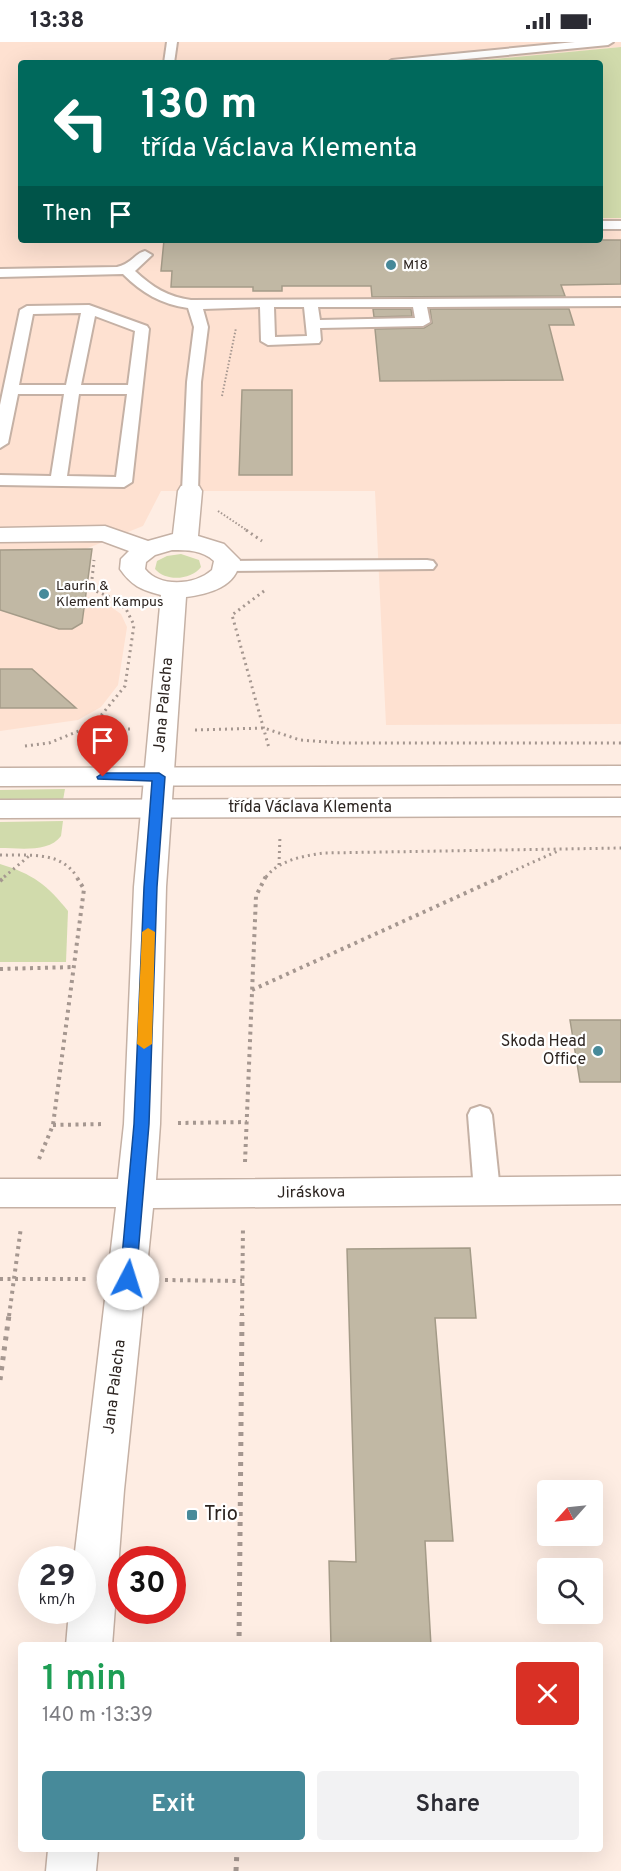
<!DOCTYPE html>
<meta charset="utf-8">
<style>
:root{--surface:#fff;--page:#f2f2f3;--text:#2b2b33;--muted:#7c7c81;--accent:#478a9a}
body{margin:0;font-family:Overpass,sans-serif;background:var(--page);color:var(--text);height:100vh;display:flex;flex-direction:column;font-size:22px;white-space:nowrap}
*{box-sizing:border-box;margin:0}
p{font-size:20px;color:var(--muted)}
.icon{flex:none;width:33px;height:33px;fill:none;stroke:currentColor;stroke-width:2;stroke-linecap:round;stroke-linejoin:round}
.map{position:relative;flex:1;overflow:hidden}
.details{position:absolute;left:18px;top:1600px;width:585px;height:210px;display:flex;flex-direction:column;background:var(--surface);border-radius:6px;box-shadow:0 6px 24px #0002}
.details>*{flex:none}
.banner{position:absolute;left:18px;top:18px;width:585px;height:183px;border-radius:6px;box-shadow:0 6px 24px #0002;background:#00695c;color:#fff;overflow:hidden}
.needle{width:39px;rotate:243deg}
.controls{position:absolute;left:537px;top:1438px;display:grid;gap:12px}
.controls a{display:grid;place-items:center;width:66px;height:66px;border-radius:6px;background:var(--surface);box-shadow:0 6px 24px #0002;font-size:30px}
.speed{position:absolute;left:18px;top:1504px;display:flex;gap:12px;font-size:30px;font-weight:700;text-align:center}
.speed>*{display:grid;place-content:center;width:78px;height:78px;border-radius:50%;background:var(--surface);box-shadow:0 6px 24px #0002;line-height:1}
.speed small{font-size:15px;font-weight:400}
.speed .limit{border:9px solid #d22;background:#fff;color:#111}
.pin{position:absolute;display:grid;place-items:center;width:51px;height:51px;color:#fff;margin:-62px -26px;border-radius:50% 50% 50% 0;rotate:-45deg;box-shadow:0 0 6px #0007}
.pin .icon{rotate:45deg}
.me{position:absolute;width:66px;margin:-33px;rotate:5deg;stroke-linejoin:round;filter:drop-shadow(0 0 4px #0008)}
.turn{display:flex;align-items:center;gap:21px;height:126px;padding:0 24px;font-size:27px}
.turn .icon{width:78px;height:78px;stroke-width:2.5}
.turn b{display:block;font-size:42px;line-height:51px}
.then{display:flex;align-items:center;height:57px;padding:0 24px;background:#0003;gap:12px;font-size:22px}
.round{display:grid;place-items:center;flex:none;width:63px;height:63px;border-radius:6px;background:var(--page)}
.head{display:flex;align-items:center;justify-content:space-between;height:102px;padding:0 24px}
h1{font-size:36px;font-weight:600;line-height:45px;color:#1e9e55}
.primary-button{display:flex;gap:12px;margin-top:auto;padding:12px 24px}
.primary-button a{flex:1;height:69px;border-radius:6px;background:var(--accent);color:#fff;font-size:24px;font-weight:600;line-height:69px;text-align:center}
.primary-button a+a{background:var(--page);color:var(--text)}
.status{display:flex;justify-content:space-between;align-items:center;height:42px;padding:0 30px;background:var(--surface);direction:ltr}
.status svg{height:16px;fill:currentColor}
.map>svg:first-child{display:block}
.built{fill:#fee1d1}
.green{fill:#d1dbac}
.building{fill:#c1b8a4;stroke:#a49b88;stroke-width:1.5}
.lines{fill:none;stroke-linecap:round;stroke-linejoin:round}
.service-casing{stroke:#c5b1a5;stroke-width:4}
.minor-casing{stroke:#c5b1a5;stroke-width:3}
.tertiary-casing{stroke:#c5b1a5;stroke-width:3}
.path-far3{stroke:#a59790;stroke-width:2;stroke-dasharray:1.5 2;stroke-linecap:butt}
.path-far2{stroke:#a59790;stroke-width:3;stroke-dasharray:2 4;stroke-linecap:butt}
.path-far1{stroke:#a59790;stroke-width:4;stroke-dasharray:3 4.5;stroke-linecap:butt}
.path{stroke:#a59790;stroke-width:5;stroke-dasharray:4 6;stroke-linecap:butt}
.service{fill:#fff;fill-rule:evenodd}
.minor{fill:#fff;fill-rule:evenodd}
.tertiary{fill:#fff;fill-rule:evenodd}
.route{fill:#1a73e8;stroke:#114b97;stroke-width:1.5}
.slow{fill:#f59e0b}
.poi-dot{fill:#478a9a;stroke:#fff;stroke-width:2}
.labels{text-anchor:middle;dominant-baseline:central;stroke-width:4.5;stroke-linejoin:round;paint-order:stroke}
.far-poi-label{font-size:14px;fill:#2c2420;stroke:#fff;text-anchor:start}
.street-label{font-size:16px;fill:#2c2420;stroke:#fff}
.poi-label{font-size:16px;fill:#2c2420;stroke:#fff;text-anchor:end}
.near-poi-label{font-size:20px;fill:#2c2420;stroke:#fff;text-anchor:start}
</style>
<div class="status"><b>13:38</b><svg viewBox="0 0 49 12"><path d="M0 12V9h3v3zM5 12V6h3v6zM10 12V3h3v9zM15 12V0h3v12zM26 1h20v11H26zM47 4h2v5h-2z"/></svg></div>
<div class="map">
<svg width="621" height="1829" viewBox="0 0 621 1829">
<rect width="100%" height="100%" fill="#feede3"/>
<polygon class="built" points="0,0 621,0 621,5 452,21 21,21 21,198 600,198 600,176 621,176 621,682 386,683 375,449 161,449 143,484 68,514 65,548 104,560 121,572 127,585 118,643 101,665 78,678 0,689"/>
<g class="green">
<polygon points="621,5 621,176 600,176 600,21 452,21"/>
<path d="M 181,512 L 199,518 L 201,525 C 191,538 166,540 155,527 L 157,519 L 167,514 Z"/>
<polygon points="65,747 63,758 0,758 0,748"/>
<path d="M 63,779 L 61,794 C 49,811 19,806 0,806 L 0,780 Z"/>
<path d="M 0,822 C 33,832 47,843 68,869 L 66,920 L 0,920 Z"/>
</g>
<g class="building">
<polygon points="164,198 621,198 621,242 561,243 565,254 372,255 371,244 282,244 282,249 253,249 253,245 171,245 172,229 161,229"/>
<polygon points="373,267 411,267 412,274 374,275"/>
<polygon points="430,267 569,267 574,283 549,283 563,338 380,339 375,287 424,286 432,281"/>
<polygon points="242,348 292,348 292,433 239,433"/>
<polygon points="92,507 82,581 72,587 59,587 0,568 0,508"/>
<polygon points="0,627 32,627 76,666 0,666"/>
<polygon points="570,978 621,978 621,1040 580,1040"/>
<polygon points="470,1206 476,1276 435,1276 453,1499 425,1499 431,1604 331,1604 329,1519 356,1520 347,1207"/>
</g>
<g class="lines">
<g class="service-casing">
<g id="service">
<polygon points="167,0 177,0 174,21 164,21"/>
<polygon points="575,0 613,0 608,3 425,21 387,21 392,18"/>
<rect x="600" y="179" width="21" height="8"/>
<path d="M 145,209 L 152,213 L 135,229 C 152,245 168,255 191,258 L 621,256 L 621,264 L 427,265 L 430,280 L 423,284 L 320,286 L 321,298 L 319,301 L 268,303 L 261,299 L 260,265 L 203,267 L 208,285 L 201,340 L 198,449 L 190,454 L 182,449 L 187,340 L 194,285 L 188,266 C 161,262 142,251 123,232 L 0,235 L 0,227 L 117,225 C 133,221 134,212 145,209 ZM 274,265 L 304,265 L 307,294 L 275,295 ZM 318,265 L 413,265 L 415,276 L 320,278 Z"/>
<path d="M 89,263 L 147,284 L 149,287 L 132,440 L 124,445 L 0,443 L 0,433 L 51,434 L 64,352 L 18,352 L 8,401 L 0,406 L 0,363 L 20,268 L 27,264 ZM 81,271 L 66,343 L 19,343 L 33,272 ZM 95,274 L 135,289 L 128,343 L 81,343 ZM 79,352 L 127,352 L 116,435 L 67,434 Z"/>
<polygon points="427,518 433,519 436,523 433,527 227,529 221,528 218,524 221,520 227,519"/>
<polygon points="480,1064 489,1067 492,1073 500,1149 496,1156 487,1159 478,1156 474,1149 468,1073 471,1067"/>
</g>
</g>
<g class="minor-casing">
<g id="minor">
<path d="M 190,442 L 199,444 L 202,449 L 198,494 L 224,502 L 240,518 C 237,545 209,552 186,555 L 166,845 L 160,1082 L 156,1138 L 621,1134 L 621,1162 L 153,1166 L 124,1448 L 112,1604 L 66,1604 L 69,1569 L 82,1569 L 82,1518 L 74,1518 L 116,1165 L 0,1165 L 0,1137 L 118,1137 L 124,1082 L 134,845 L 161,553 C 141,548 131,543 120,527 L 121,517 L 129,509 L 102,499 L 0,500 L 0,486 L 105,484 L 148,499 L 173,492 L 178,449 L 181,444 ZM 172,508 C 188,508 202,508 214,519 L 212,528 C 195,543 160,546 145,527 L 146,520 L 155,513 Z"/>
<polygon points="48,1808 98,1808 96,1829 46,1829"/>
</g>
</g>
<g class="tertiary-casing">
<g id="tertiary">
<polygon points="621,724 621,742 0,744 0,726"/>
<polygon points="621,756 621,774 0,776 0,758"/>
</g>
</g>
<g class="path-far3">
<polyline points="222,354 236,286"/>
<polyline points="218,469 248,489"/>
</g>
<g class="path-far2">
<polyline points="246,488 262,499"/>
<polyline points="264,549 232,573 269,706"/>
<polyline points="86,686 130,687"/>
<polyline points="195,688 264,686 300,698 341,701 621,701"/>
<polyline points="25,704 49,701 86,686 99,676 125,644 134,583 126,567 110,555 91,547 94,518"/>
<path d="M 0,813 C 28,814 60,808 77,835"/>
<polyline points="279,823 280,793"/>
<polyline points="4,835 29,814"/>
<path d="M 266,835 C 279,818 303,814 324,811 L 621,806"/>
<polyline points="500,835 560,808"/>
</g>
<g class="path-far1">
<polyline points="0,839 6,834"/>
<polyline points="0,927 74,925"/>
<polyline points="252,948 503,834"/>
<polyline points="178,1081 247,1080"/>
<polyline points="53,1083 105,1082"/>
<polyline points="39,1117 53,1083 84,847 76,834"/>
<polyline points="245,1120 256,854 266,834"/>
<polyline points="0,1237 88,1237"/>
<polyline points="165,1238 242,1239"/>
<polyline points="9,1274 21,1185"/>
<polyline points="242,1274 243,1184"/>
</g>
<g class="path">
<polyline points="0,1338 9,1273"/>
<polyline points="239,1604 242,1273"/>
<polyline points="236,1829 237,1808"/>
</g>
<use href="#service" class="service"/>
<use href="#minor" class="minor"/>
<use href="#tertiary" class="tertiary"/>
</g>
<polygon class="route" points="103,731 159,731 165,735 157,845 149,1082 136,1237 134,1241 128,1243 122,1241 120,1237 134,1082 144,845 152,739 98,737 97,735"/>
<polygon class="slow" points="148,886 155,890 152,1002 144,1007 137,1002 142,890"/>
<g class="poi-dot">
<circle cx="391" cy="223" r="6"/>
<circle cx="44" cy="552" r="6"/>
<circle cx="598" cy="1009" r="6"/>
<rect x="186" y="1467" width="12" height="12" rx="3"/>
</g>
<g class="labels">
<g class="far-poi-label">
<text x="403" y="223">M18</text>
<text x="56" y="544">Laurin &amp;<tspan x="56" dy="16">Klement Kampus</tspan></text>
</g>
<g class="street-label">
<text transform="translate(164 663) rotate(-85)">Jana Palacha</text>
<text x="310" y="766">třída Václava Klementa</text>
<text transform="translate(311 1151) rotate(-1)">Jiráskova</text>
<text transform="translate(115 1345) rotate(-83)">Jana Palacha</text>
</g>
<g class="poi-label">
<text x="586" y="1000">Skoda Head<tspan x="586" dy="18">Office</tspan></text>
</g>
<g class="near-poi-label">
<text x="204" y="1473">Trio</text>
</g>
</g>
</svg>
<div class="controls">
<a><svg class="needle" viewBox="-14 -14 28 28"><path d="M0-13l5 13h-10z" fill="#e53935"/><path d="M0 13l5-13h-10z" fill="#7c7c81"/></svg></a>
<a><svg class="icon" aria-label="search" viewBox="0 0 24 24"><circle cx="10" cy="10" r="6"/><path d="M15 15l6 6"/></svg></a>
</div>
<div class="speed"><div>29<small>km/h</small></div><div class="limit">30</div></div>
<div class="pin" style="left:103px;top:735px;background:#d93025"><svg class="icon" aria-label="arrive" viewBox="0 0 24 24"><path d="M6 21V4h12l-3 4 3 4H6"/></svg></div>
<svg class="me" style="left:128px;top:1237px" viewBox="-20 -20 40 40"><circle r="19" fill="#fff"/><path d="M0-13L10 11 0 6-10 11z" fill="#1a73e8"/></svg>
<div class="banner">
<div class="turn"><svg class="icon" aria-label="left" viewBox="0 0 24 24"><path d="M17 20v-9H6M10 6l-5 5 5 5"/></svg><div><b>130 m</b>třída Václava Klementa</div></div>
<div class="then">Then<svg class="icon" aria-label="arrive" viewBox="0 0 24 24"><path d="M6 21V4h12l-3 4 3 4H6"/></svg></div>
</div>
<section class="details">
<div class="head"><div><h1>1 min</h1><p>140 m · 13:39</p></div><a class="round" style="background:#d93025;color:#fff"><svg class="icon" aria-label="close" viewBox="0 0 24 24"><path d="M6 6l12 12M18 6L6 18"/></svg></a></div>
<div class="primary-button"><a>Exit</a><a>Share</a></div>
</section>
</div>
